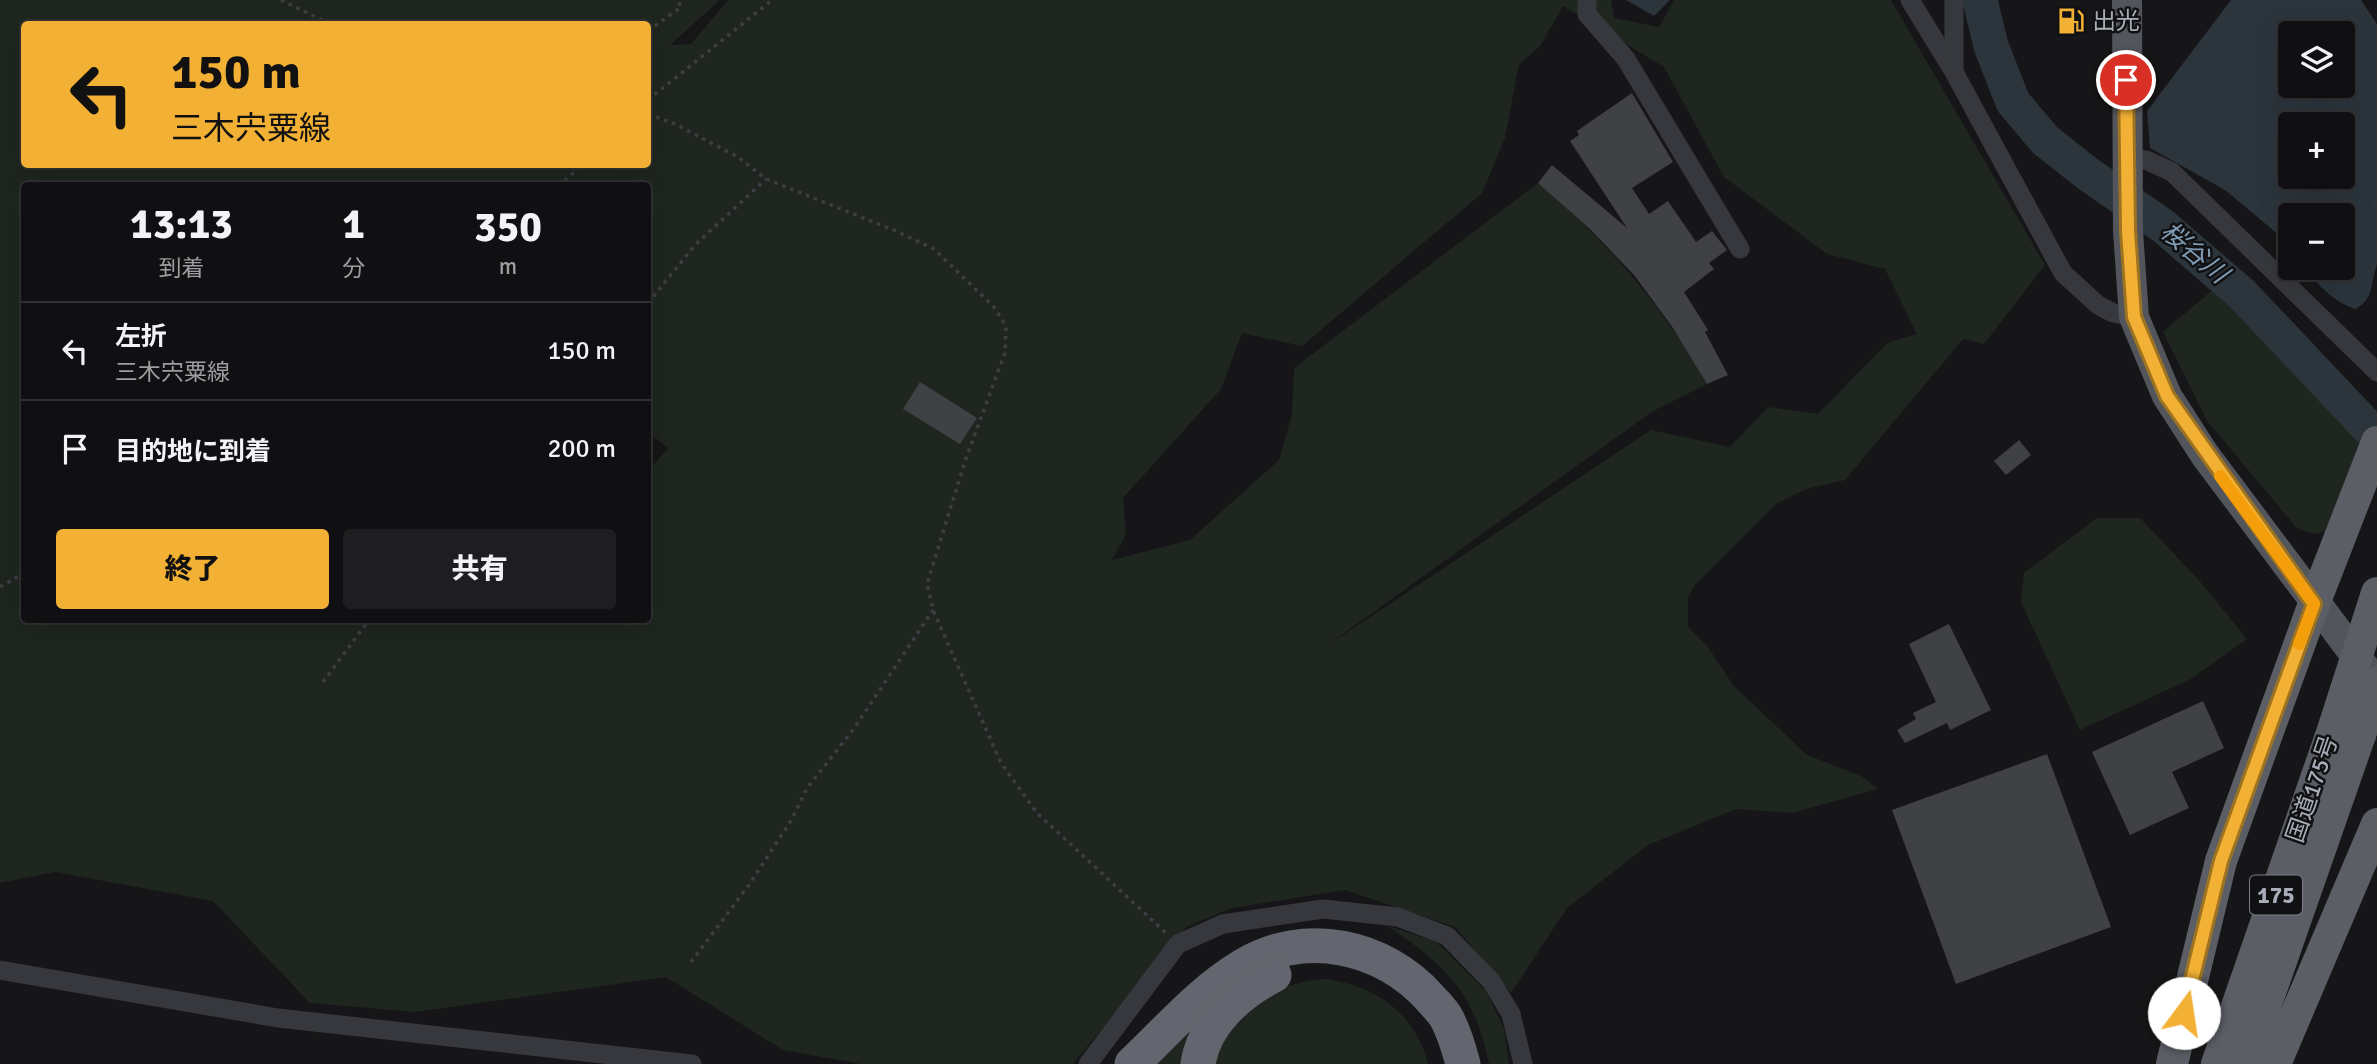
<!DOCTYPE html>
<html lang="ja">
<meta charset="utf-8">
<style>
:root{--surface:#101012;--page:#1e1e20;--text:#f1f3f6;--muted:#9c9d9f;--line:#303032;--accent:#f2b134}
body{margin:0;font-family:Signika,"Noto Sans JP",sans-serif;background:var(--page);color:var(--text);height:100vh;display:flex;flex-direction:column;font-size:26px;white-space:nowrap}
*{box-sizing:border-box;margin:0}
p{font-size:23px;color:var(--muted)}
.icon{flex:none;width:38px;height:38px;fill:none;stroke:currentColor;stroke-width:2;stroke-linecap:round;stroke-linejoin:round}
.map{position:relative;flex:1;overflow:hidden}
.panel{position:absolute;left:21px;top:182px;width:630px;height:441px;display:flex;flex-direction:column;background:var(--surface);border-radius:7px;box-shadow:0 7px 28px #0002,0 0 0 2px var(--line)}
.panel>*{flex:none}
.hud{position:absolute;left:21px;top:21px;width:630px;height:147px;border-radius:7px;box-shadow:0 7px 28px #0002,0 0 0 2px var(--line);background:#f2b134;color:#111;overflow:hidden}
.controls{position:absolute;left:2278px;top:21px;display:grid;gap:14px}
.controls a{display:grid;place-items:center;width:77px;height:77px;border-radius:7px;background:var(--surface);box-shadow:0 7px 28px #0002,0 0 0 2px var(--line);font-size:35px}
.pin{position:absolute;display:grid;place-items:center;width:60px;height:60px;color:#fff;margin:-30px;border:4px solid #fff;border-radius:50%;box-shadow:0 2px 7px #0007}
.me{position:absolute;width:77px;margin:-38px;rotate:14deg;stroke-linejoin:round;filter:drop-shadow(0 0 5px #0008)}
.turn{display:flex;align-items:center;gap:24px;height:147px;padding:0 35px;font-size:32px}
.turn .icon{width:91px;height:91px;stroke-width:2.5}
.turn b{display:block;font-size:49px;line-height:60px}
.eta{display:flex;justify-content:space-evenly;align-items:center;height:119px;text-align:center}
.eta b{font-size:42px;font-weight:800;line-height:49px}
.button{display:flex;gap:14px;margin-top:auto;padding:14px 35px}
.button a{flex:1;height:80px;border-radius:7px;background:var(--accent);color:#111;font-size:28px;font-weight:800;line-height:80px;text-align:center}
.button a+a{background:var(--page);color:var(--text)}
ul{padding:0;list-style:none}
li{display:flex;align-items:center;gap:21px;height:98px;padding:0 35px;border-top:2px solid var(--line)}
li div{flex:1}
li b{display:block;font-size:26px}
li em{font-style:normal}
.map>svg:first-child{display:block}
.green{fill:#1e261f;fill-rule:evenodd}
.water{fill:#2c353c;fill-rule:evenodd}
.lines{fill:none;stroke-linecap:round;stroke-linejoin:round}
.river{stroke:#2c353c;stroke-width:35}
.building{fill:#404145}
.path{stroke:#3d3f44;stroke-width:3.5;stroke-dasharray:3.5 5;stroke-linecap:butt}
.minor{stroke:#37383d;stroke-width:19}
.primary{stroke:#53555c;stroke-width:30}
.trunk{stroke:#5b5e65;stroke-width:32}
.motorway{stroke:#63666e;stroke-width:35}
.trunk-bridge{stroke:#5b5e65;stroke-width:32}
.route-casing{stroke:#9d7322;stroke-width:18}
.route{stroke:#f2b134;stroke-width:12}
.slow{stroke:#f59e0b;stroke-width:12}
.labels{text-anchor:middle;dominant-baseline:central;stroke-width:5;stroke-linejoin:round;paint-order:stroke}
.shield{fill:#111113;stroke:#7b7e86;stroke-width:2}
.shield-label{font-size:23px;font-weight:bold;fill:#a8adb8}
.poi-label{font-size:24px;fill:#a8adb8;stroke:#111113;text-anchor:start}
.street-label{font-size:24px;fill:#a8adb8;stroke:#111113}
.water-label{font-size:26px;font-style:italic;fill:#7f9bb3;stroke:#111113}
</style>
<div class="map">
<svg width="2377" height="1064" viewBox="0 0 2377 1064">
<rect width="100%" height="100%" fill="#161618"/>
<g class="green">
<path d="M 0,0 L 720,0 L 670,45 L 691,44 L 728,0 L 1611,0 L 1614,18 L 1659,27 L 1674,0 L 1891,0 L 2045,265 L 1984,344 L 1963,339 L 1845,480 L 1806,489 L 1776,504 L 1695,585 L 1688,598 L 1688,627 L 1708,647 L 1733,685 L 1807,755 L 1861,776 L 1878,789 L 1792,813 L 1736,809 L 1648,845 L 1567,908 L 1511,993 L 1455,927 L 1345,890 L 1232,908 L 1186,927 L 1073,1064 L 861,1064 L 783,1050 L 666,977 L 415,1012 L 310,1003 L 213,901 L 55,872 L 0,883 ZM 1563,6 L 1664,67 L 1724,177 L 1827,254 L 1885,269 L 1917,334 L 1887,343 L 1818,414 L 1768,407 L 1730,447 L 1651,430 L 1325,647 L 1653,411 L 1707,384 C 1662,305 1607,241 1538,183 L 1294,368 L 1292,414 L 1279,460 L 1190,540 L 1112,560 L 1126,534 L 1123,498 L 1221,389 L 1242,333 L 1302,346 L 1482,193 L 1505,138 L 1519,64 L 1540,46 ZM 24,24 L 648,24 L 648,164 L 24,164 ZM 24,186 L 648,186 L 648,432 L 668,448 L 648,471 L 648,620 L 24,620 Z"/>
<path d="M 2216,287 L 2281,346 L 2364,439 C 2357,459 2339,523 2323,532 C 2313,536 2305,532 2296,527 L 2207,421 L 2163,332 Z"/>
<polygon points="2097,518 2140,518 2198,579 2247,639 2191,679 2080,730 2021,602 2024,573"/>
<path d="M 1386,925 L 1436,942 L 1486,991 L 1504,1029 L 1509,1064 L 1489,1064 C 1475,992 1445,965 1386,925 Z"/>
<path d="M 1322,979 C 1372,983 1416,1013 1428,1064 L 1213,1064 C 1226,1018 1274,982 1322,979 Z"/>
<polygon points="1211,999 1184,1064 1150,1064"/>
</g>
<g class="water">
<polygon points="1626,0 1670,0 1654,16"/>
<path d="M 2231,0 L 2361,0 L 2377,24 L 2377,265 C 2369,285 2376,298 2355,309 C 2333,301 2319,287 2306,268 L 2343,268 L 2343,215 L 2291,215 L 2291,245 L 2225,190 L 2150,148 L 2147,111 ZM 2291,33 L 2343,33 L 2343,86 L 2291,86 ZM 2291,124 L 2343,124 L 2343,177 L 2291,177 Z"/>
</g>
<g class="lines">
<polyline class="river" points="1980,0 1991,46 2013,102 2045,140 2088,174 2163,226 2242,294 2377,437"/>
</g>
<g class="building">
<polygon points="1632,93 1673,162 1632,188 1649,214 1668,201 1696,242 1712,231 1727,250 1709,263 1714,269 1684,292 1708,330 1705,332 1728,375 1707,384 1671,325 1634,275 1590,229 1538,183 1552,165 1627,228 1570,141 1579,135 1577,131"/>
<polygon points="920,382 977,418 960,444 903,409"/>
<polygon points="2019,440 2031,455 2006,475 1994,461"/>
<polygon points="1949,624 1991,710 1950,730 1947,723 1905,743 1897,730 1916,719 1913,713 1936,702 1909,644"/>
<polygon points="2203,701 2224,748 2172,772 2189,808 2130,835 2092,752"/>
<polygon points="2047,754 2111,927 1956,984 1892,810"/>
</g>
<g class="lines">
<g class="path">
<polyline points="281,0 330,24"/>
<polyline points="648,31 681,7 678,0"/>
<polyline points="648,100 772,0"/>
<polyline points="648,114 675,124 738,157 766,179 896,231 934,249 994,307 1006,326 1005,353 966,458 927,584 933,610 1001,763 1037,813 1166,933"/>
<polyline points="558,186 584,164"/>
<polyline points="648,303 695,245 766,179"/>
<polyline points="0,587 24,573"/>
<polyline points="323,682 369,620"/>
<polyline points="691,962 749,885 792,819 807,788 853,730 933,610"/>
</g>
<g class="minor">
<polyline points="1587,0 1587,14 1626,59 1740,249"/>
<polyline points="1910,0 1954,72 2063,273 2098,305 2113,313 2134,317"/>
<polyline points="1954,71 1954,0"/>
<polyline points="2127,158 2146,160 2172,172 2377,372"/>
<polyline points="0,970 278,1018 692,1064"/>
<polyline points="1088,1064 1178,944 1223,924 1323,909 1398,917 1447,936 1491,981 1511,1014 1523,1064"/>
</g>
<polyline class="primary" points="2127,0 2128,231 2134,317 2167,396 2205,455 2370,675"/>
<g class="trunk">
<polyline points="2172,1064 2221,861 2314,604 2377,442"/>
<polyline points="2217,1064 2334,727"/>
<polyline points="2245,1064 2360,735"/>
<polyline points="2275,1064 2377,824"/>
</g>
<g class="motorway">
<path d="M 1132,1064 C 1168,1030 1200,992 1243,966 C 1305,928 1384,946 1430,998 C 1436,1005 1443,1011 1447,1019 C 1454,1032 1459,1049 1463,1064"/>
<path d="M 1198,1064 C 1204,1023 1239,993 1274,975"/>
</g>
<g class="trunk-bridge">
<polyline points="2334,727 2377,593"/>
<polyline points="2360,735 2377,683"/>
</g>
</g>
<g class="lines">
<g class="route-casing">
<polyline id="route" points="2126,80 2128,231 2134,317 2167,396 2314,604 2221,861 2184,1013"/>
</g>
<use href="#route" class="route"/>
<polyline class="slow" points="2220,476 2314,604 2299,644"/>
</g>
<defs>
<g id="fuel-bare" transform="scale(2.1)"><path d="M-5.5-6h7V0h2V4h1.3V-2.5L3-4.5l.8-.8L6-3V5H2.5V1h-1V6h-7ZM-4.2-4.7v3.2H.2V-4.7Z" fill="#f2b134" stroke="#111113" stroke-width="2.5" paint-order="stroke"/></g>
</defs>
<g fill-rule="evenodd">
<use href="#fuel-bare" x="2071" y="21"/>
</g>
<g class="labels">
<rect class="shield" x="2250" y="875.5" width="52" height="39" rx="5"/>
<g class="shield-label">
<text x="2276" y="895">175</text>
</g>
<g class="poi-label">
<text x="2092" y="21">出光</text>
</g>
<g class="street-label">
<text transform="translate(2312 789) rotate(-71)">国道175号</text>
</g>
<g class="water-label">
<text transform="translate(2194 253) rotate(40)">桜谷川</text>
</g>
</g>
</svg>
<div class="controls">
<a><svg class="icon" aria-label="layers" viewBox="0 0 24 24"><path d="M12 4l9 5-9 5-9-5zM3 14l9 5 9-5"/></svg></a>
<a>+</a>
<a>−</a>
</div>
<div class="pin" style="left:2126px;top:80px;background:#d93025"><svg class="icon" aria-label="arrive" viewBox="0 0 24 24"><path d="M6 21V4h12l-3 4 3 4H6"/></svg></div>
<svg class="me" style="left:2184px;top:1013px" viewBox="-20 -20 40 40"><circle r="19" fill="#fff"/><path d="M0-13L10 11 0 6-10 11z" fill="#f2b134"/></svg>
<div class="hud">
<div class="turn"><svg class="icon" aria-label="left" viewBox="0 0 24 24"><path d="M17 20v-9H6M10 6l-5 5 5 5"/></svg><div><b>150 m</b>三木宍粟線</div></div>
</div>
<section class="panel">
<div class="eta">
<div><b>13:13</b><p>到着</p></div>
<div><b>1</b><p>分</p></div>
<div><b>350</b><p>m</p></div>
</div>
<ul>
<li><svg class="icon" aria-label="left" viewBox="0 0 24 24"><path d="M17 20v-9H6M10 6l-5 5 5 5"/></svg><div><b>左折</b><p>三木宍粟線</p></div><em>150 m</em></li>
<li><svg class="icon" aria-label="arrive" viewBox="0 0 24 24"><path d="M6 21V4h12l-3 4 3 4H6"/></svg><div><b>目的地に到着</b></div><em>200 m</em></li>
</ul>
<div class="button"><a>終了</a><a>共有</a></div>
</section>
</div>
